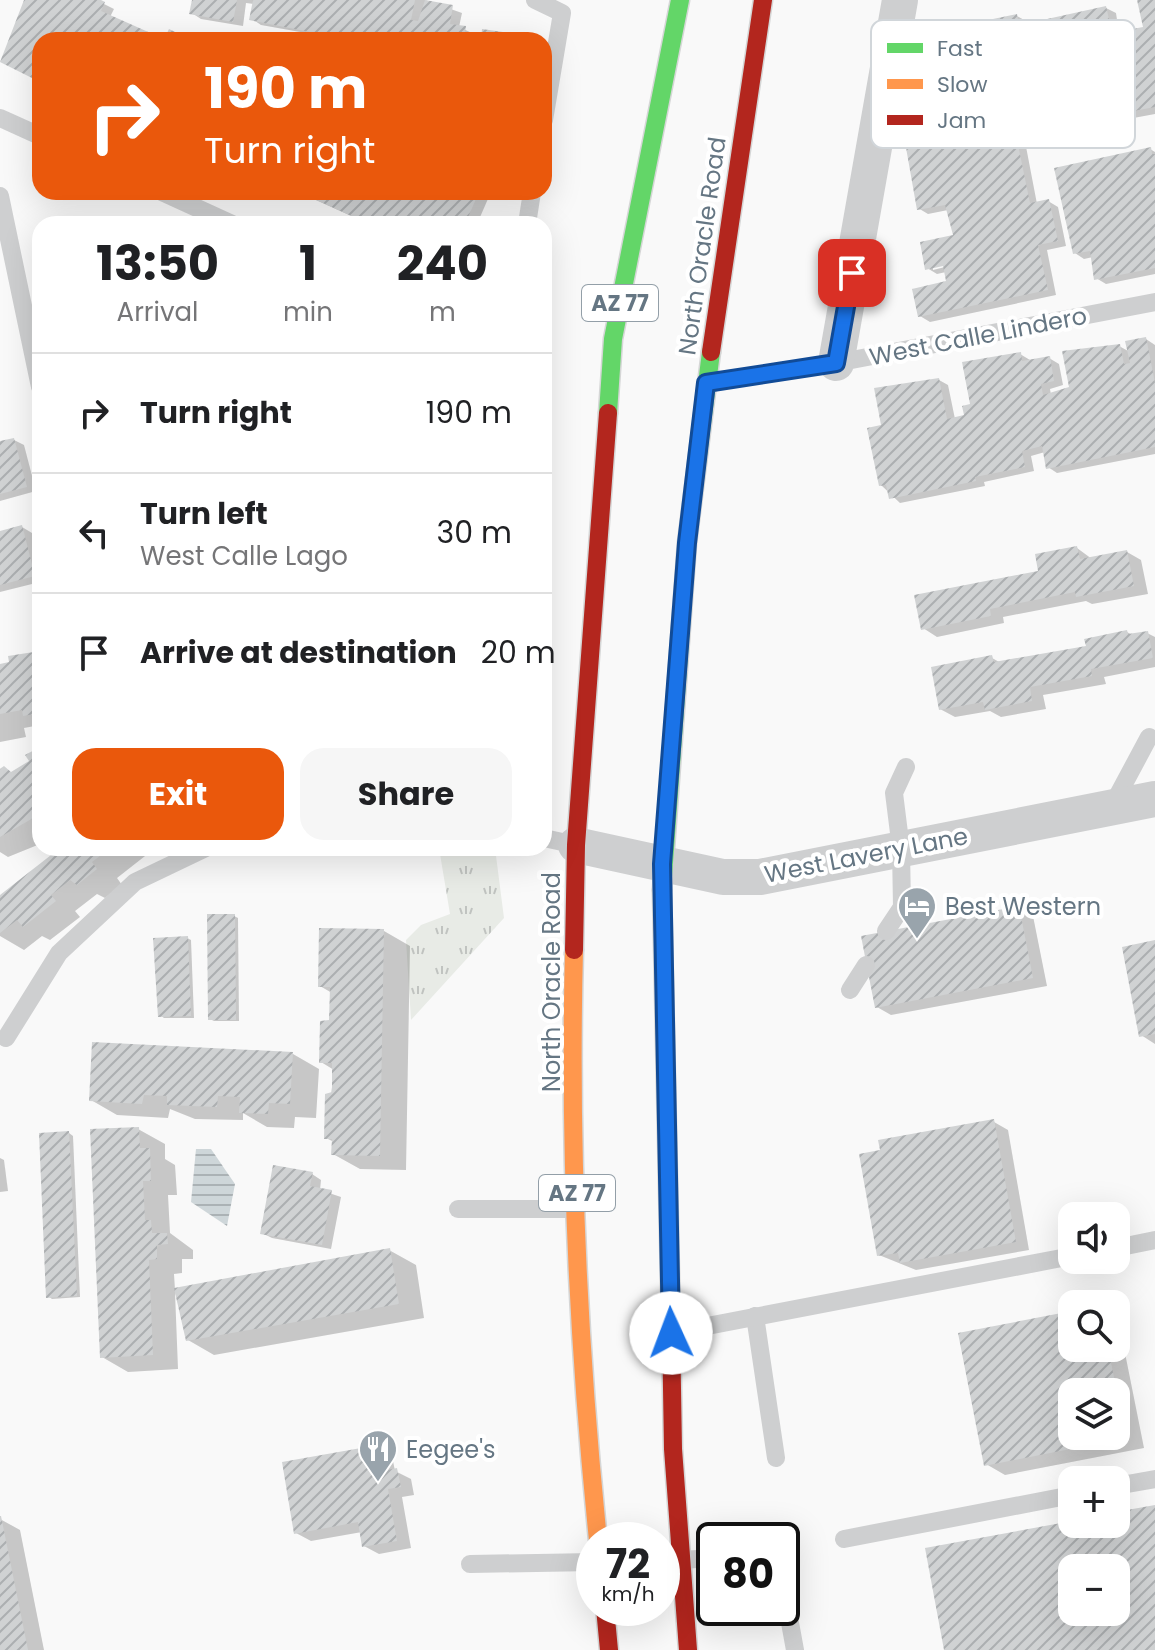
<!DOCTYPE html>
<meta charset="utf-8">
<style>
:root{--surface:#fff;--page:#f6f6f6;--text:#202124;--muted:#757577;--line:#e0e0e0;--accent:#ea580c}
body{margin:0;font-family:Poppins,sans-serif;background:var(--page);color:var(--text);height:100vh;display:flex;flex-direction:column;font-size:30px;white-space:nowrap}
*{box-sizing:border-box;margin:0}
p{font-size:26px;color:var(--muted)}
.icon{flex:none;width:44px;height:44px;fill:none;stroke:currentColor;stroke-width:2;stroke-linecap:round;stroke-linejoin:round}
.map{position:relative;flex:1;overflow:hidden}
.details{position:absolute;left:32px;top:216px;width:520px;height:640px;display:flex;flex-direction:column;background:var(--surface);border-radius:24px;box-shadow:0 8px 32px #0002}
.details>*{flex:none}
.banner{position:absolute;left:32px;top:32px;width:520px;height:168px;border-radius:24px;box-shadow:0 8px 32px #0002;background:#ea580c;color:#fff;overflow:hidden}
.fabs{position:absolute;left:1058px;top:1202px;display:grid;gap:16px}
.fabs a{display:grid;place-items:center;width:72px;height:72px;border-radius:16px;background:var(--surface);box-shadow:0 8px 32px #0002;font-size:40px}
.speed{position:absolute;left:576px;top:1522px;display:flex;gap:16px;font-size:40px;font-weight:700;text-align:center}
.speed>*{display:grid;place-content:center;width:104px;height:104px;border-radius:50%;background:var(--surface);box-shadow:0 8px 32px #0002;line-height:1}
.speed small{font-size:20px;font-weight:400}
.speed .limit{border:4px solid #111;border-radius:12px;background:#fff;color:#111}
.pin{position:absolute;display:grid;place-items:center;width:68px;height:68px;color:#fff;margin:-34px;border-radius:16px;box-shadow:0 4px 12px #0006}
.me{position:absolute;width:88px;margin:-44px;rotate:358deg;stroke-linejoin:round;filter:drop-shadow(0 0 6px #0008)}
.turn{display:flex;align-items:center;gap:28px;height:168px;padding:0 40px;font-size:36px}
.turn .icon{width:104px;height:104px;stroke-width:2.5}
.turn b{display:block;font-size:56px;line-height:68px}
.eta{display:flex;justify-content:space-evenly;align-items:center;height:136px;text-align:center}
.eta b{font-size:48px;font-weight:700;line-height:56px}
.button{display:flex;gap:16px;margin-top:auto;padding:16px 40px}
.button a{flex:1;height:92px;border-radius:24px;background:var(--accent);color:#fff;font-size:32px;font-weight:700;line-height:92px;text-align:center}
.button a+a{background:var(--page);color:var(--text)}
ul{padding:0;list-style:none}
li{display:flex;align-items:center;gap:24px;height:120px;padding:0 40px;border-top:2px solid var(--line)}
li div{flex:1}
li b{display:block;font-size:30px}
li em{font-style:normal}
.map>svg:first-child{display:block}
.grass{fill:url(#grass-tufts)}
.water{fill:url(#water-rules)}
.shadow{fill:#0003;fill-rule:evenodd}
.building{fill:url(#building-hatch);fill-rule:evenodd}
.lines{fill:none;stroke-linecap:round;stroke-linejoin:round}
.fast-casing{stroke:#d5d6d6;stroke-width:21}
.slow-casing{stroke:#d5d6d6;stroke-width:21}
.jam-casing{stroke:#d5d6d6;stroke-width:21}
.lane{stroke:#cecfd0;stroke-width:18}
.street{stroke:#cecfd0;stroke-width:36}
.fast{stroke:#63d668;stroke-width:18}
.slow{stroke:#ff974d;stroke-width:18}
.jam{stroke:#b3261e;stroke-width:18}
.route-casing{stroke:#114b97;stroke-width:20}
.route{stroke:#1a73e8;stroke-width:14}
.labels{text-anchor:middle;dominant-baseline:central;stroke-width:8;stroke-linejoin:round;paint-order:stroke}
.shield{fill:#fff;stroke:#939fa8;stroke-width:2}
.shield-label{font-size:22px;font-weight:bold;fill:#657683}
.street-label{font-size:24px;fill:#657683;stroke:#fff}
.poi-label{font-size:24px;fill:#657683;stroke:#fff;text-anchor:start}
.key{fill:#fff;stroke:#d1d6da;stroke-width:2}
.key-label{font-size:22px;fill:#657683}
</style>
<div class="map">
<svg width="1155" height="1650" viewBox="0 0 1155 1650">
<defs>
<pattern id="grass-tufts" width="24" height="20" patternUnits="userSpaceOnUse" patternTransform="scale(2)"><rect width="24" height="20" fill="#e8ebe6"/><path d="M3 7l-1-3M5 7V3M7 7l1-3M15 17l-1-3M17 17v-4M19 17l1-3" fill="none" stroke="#c0c3c0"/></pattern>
<pattern id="water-rules" width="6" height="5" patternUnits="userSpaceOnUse" patternTransform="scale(2)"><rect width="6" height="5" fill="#ced6d9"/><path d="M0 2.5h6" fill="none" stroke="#abb2b5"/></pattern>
<pattern id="building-hatch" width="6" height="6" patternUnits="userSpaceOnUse" patternTransform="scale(2)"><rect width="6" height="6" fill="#d0d2d3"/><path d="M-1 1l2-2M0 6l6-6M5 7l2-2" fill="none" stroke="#acafb1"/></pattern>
</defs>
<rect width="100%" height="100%" fill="#f9f9f9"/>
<polygon class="grass" points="439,848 495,848 504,918 411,1020 406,940 421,925 450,914"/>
<polygon class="water" points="196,1149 211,1149 235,1184 227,1226 191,1202"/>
<g class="shadow">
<polygon points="26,0 96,0 114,9 110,17 162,40 40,40 40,81"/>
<polygon points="194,0 425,0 462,13 459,27 474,34 474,40 316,40 317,35 261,25 252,19 254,4 246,3 243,26 201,19 192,13"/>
<path d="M 1146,0 L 1155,0 L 1155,114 L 1058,132 L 1049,126 L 1038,72 L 1034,72 L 1040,106 L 1019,110 L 1037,204 L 1048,201 L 1058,207 L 1066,246 L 1047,250 L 1056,295 L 930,322 L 920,316 L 949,283 L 946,272 L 937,274 L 927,268 L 955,236 L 948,210 L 928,214 L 918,208 L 934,139 L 952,129 L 951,117 L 931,120 L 922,114 L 957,73 L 954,58 L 932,63 L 923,57 L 1017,16 L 1026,21 L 1032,54 L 1046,52 L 1106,8 L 1116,13 L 1119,33 L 1145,28 ZM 953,265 L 933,270 L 933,266 Z"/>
<polygon points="1150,149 1155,152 1155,274 1106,284 1096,278 1093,257 1084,259 1075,253"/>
<polygon points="298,192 491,192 477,224 369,224"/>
<polygon points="1146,339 1155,345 1155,454 1057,473 1048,467 1045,452 1031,456 1034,471 984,482 985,486 900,503 881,485 883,427 939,380 948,385 955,419 966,417 1020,354 1030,360 1049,358 1059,364 1063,385 1050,389 1051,395 1072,389 1119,346 1130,352"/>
<polygon points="14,440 24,445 36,491 0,501 0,443"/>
<polygon points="22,527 32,533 40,582 0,592 0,533"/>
<polygon points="1077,548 1092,559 1127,552 1141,560 1148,594 1092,604 1086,601 1003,617 1004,623 937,637 923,628 1041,572"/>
<polygon points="1127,632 1132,635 1147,633 1155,637 1155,667 1104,677 1106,684 1043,695 1046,709 1001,717 990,711 955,717 940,709 992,658 1001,663 1088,647"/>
<polygon points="40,653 40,725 24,728 26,737 0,742 0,666"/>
<polygon points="40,749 40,844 8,857 0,852 0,771 12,773 32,762"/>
<polygon points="63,848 169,848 162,854 154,849 117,878 122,885 105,898 97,894 75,911 80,917 50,940 42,936 24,950 0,936 0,897"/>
<polygon points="1019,908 1033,916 1047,986 891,1015 877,1007"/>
<polygon points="234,916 238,918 239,1021 214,1021 210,1019"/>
<polygon points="384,931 410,946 406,1170 360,1169 333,1154 334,1142 326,1138 334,1070 321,1062 331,1022 332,993 320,986"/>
<polygon points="187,938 191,940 194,1018 164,1018 160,1015"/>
<polygon points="1155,943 1155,1044 1141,1035"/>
<polygon points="293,1054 319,1069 316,1118 295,1117 294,1128 267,1127 243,1113 243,1120 195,1119 170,1109 168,1118 117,1115 91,1100"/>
<polygon points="994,1122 1008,1130 1029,1250 916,1270 879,1255"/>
<polygon points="138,1129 165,1144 165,1159 175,1165 177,1195 168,1195 170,1233 193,1250 193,1259 182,1259 182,1273 174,1274 175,1290 389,1250 416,1265 424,1318 214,1355 188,1340 175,1292 178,1369 128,1372 102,1357"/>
<polygon points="69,1133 73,1136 80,1297 52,1299 48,1296"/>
<polygon points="0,1158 4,1160 8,1191 0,1192"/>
<polygon points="312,1174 321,1180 320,1190 341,1197 331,1249 272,1238 262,1233"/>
<path d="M 1072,1313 L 1072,1348 L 1116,1348 L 1116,1317 L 1118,1318 L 1144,1448 L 1005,1475 L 986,1464 ZM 1072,1392 L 1116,1392 L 1116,1436 L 1072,1436 Z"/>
<polygon points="378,1448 392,1456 395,1471 411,1479 414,1495 402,1497 411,1548 379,1554 364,1546 362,1532 311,1541 296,1533"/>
<polygon points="0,1519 20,1530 44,1650 0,1650"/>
</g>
<g class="building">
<polygon points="24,0 101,0 105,2 101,11 164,39 169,29 192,40 40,40 40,82 0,62"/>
<polygon points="192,0 237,0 233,22 189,14"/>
<polygon points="253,0 415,0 411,20 418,21 425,0 453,5 450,24 466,26 464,40 314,40 315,33 249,20"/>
<polygon points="1137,0 1155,0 1155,107 1047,127 1032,52 1043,50 1038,21 1106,6 1112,33 1143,27"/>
<polygon points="1017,14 1031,102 1010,106 1030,203 1049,199 1058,241 1038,245 1048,290 918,317 912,289 946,281 943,266 925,270 920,242 953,235 945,205 917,210 905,142 932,137 931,132 950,128 949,119 970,114 969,110 920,115 913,80 955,71 951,52 921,59 916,35"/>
<polygon points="482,29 518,34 517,40 481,40"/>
<polygon points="1151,147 1152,154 1155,154 1155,268 1094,280 1090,251 1073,254 1054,168"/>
<polygon points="299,192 479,192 465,224 369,224"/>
<polygon points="1146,337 1155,383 1155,447 1046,469 1042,446 1022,451 1025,467 975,477 976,481 889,499 886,485 879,486 867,428 881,425 874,388 939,378 947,419 964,415 962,406 970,404 962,362 1021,352 1022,361 1050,356 1054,381 1041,384 1043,395 1069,387 1062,351 1120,344 1124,364 1130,363 1125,341"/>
<polygon points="14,438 27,487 0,494 0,441"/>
<polygon points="22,525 35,576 0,585 0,531"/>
<polygon points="1077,546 1080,559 1127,550 1134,586 1076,597 1075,592 990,609 991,616 921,630 914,595 1038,571 1035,554"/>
<polygon points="1127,630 1128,634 1148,631 1153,658 1091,669 1092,676 1030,687 1032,701 985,710 983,702 939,710 931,667 992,655 994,662 1086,646 1084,639"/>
<polygon points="40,651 40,713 23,716 22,710 0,714 0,664 9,662 8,656"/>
<polygon points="40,747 40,809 32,814 35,817 0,837 0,769 4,766 11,772 29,761 25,755"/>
<polygon points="60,848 110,848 92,862 97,869 77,885 70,880 51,895 56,901 23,927 17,920 0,933 0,895"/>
<polygon points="1019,906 1033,978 875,1008 861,936"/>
<polygon points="207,914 235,914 236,1020 208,1020"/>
<polygon points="319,928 384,929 380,1156 331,1155 332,1139 324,1139 325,1094 332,1092 332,1063 319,1063 320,1021 329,1020 330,987 318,987"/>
<polygon points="188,936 191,1016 158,1017 153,938"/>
<polygon points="1155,940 1155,1034 1139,1037 1122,947"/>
<polygon points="92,1042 293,1052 290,1104 269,1103 268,1114 239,1113 240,1097 218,1096 217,1107 167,1105 167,1096 144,1095 142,1104 89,1101"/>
<polygon points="994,1119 1016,1242 900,1263 898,1253 877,1256 859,1154 880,1150 878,1140"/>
<polygon points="139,1127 140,1148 150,1148 151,1181 143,1181 145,1220 151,1220 152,1233 167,1233 168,1244 157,1245 157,1259 149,1260 153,1355 100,1358 90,1129"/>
<polygon points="69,1131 77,1296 46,1298 39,1133"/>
<polygon points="273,1165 313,1172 310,1186 332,1190 322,1245 260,1234"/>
<polygon points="390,1248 399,1304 186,1341 174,1288"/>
<polygon points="1072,1311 1072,1348 1108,1348 1117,1392 1072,1392 1072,1436 1116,1436 1117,1396 1126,1438 984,1466 958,1333"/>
<polygon points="378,1445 383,1471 397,1468 401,1487 388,1489 397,1541 362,1547 358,1522 294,1534 282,1462"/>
<path d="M 1155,1505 L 1155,1650 L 944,1650 L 925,1548 L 1072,1521 L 1072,1524 L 1116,1524 L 1116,1512 ZM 1072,1568 L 1116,1568 L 1116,1612 L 1072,1612 Z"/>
<polygon points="0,1516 1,1516 28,1650 0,1650"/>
</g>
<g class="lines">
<g class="fast-casing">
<g id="fast">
<polyline points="608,413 613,339 680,0"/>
<polyline points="662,890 687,543 711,352"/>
</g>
</g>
<g class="slow-casing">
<g id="slow">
<polyline points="662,890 671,1328"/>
<path d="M 574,950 C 569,1146 578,1345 598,1540"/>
</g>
</g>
<g class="jam-casing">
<g id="jam">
<polyline points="711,352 763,0"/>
<polyline points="574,950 576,845 608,413"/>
<polyline points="671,1328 673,1449 688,1650"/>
<polyline points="605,1608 609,1650"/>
</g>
</g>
<g class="lane">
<polyline points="535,0 562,13 544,120"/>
<polyline points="0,118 40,136"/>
<polyline points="162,192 232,224"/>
<polyline points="0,196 40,387"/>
<polyline points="527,224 532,192"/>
<polyline points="706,383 836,363 1155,302"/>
<polyline points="1111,808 1149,737"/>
<polyline points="544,838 576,845"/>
<polyline points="886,931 902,907 901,849 894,793 906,767"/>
<polyline points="850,990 866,965"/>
<polyline points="6,1038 59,953 135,882 206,848"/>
<polyline points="458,1209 577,1209"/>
<polyline points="1116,1248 1155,1240"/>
<polyline points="755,1316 776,1458"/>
<polyline points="671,1333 1072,1256"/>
<polyline points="1116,1486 1155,1479"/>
<polyline points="844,1539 1072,1495"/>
<polyline points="681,1560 714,1558"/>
<polyline points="470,1564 594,1562"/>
<polyline points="782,1579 795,1650"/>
</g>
<g class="street">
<polyline points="836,363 900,0"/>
<polyline points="576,845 723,877 760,877 1155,799"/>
</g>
<use href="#fast" class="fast"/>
<use href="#slow" class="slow"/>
<use href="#jam" class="jam"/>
</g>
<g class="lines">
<g class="route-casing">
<polyline id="route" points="671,1333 662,864 687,543 706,383 836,363 852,273"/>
</g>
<use href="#route" class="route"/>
</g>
<defs>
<g id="hotel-pin" transform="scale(2)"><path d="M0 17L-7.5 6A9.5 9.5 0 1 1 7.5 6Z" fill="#99a4ac" stroke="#fff"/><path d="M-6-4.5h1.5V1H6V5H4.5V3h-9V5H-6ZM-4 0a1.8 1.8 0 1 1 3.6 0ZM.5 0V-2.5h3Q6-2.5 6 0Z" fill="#fff"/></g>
<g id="restaurant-pin" transform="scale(2)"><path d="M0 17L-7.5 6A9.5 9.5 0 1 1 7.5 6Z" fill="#99a4ac" stroke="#fff"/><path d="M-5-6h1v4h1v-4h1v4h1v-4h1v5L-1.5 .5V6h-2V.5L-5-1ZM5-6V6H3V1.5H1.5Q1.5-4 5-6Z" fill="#fff"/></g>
</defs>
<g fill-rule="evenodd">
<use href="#hotel-pin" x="917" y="906"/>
<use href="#restaurant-pin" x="378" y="1449"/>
</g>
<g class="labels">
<g class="shield">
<rect x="582" y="285" width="76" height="36" rx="6"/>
<rect x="539" y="1175" width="76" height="36" rx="6"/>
</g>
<g class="shield-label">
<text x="620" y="303">AZ 77</text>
<text x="577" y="1193">AZ 77</text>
</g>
<g class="street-label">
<text transform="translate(702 246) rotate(-82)">North Oracle Road</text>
<text transform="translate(978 336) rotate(-11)">West Calle Lindero</text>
<text transform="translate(866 855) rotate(-11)">West Lavery Lane</text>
<text transform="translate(551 982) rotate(-90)">North Oracle Road</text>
</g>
<g class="poi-label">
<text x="945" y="906">Best Western</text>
<text x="406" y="1449">Eegee's</text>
</g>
</g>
<rect x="871" y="20" width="264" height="128" rx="12" class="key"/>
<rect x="887" y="43" width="36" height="10" fill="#63d668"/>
<rect x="887" y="79" width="36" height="10" fill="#ff974d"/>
<rect x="887" y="115" width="36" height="10" fill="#b3261e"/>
<g class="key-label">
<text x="937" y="56">Fast</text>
<text x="937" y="92">Slow</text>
<text x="937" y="128">Jam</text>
</g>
</svg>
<div class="fabs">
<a><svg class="icon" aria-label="sound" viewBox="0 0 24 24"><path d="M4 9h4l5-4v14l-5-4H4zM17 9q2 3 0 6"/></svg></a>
<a><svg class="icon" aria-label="search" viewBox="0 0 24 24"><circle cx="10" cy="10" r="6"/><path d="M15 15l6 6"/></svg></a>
<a><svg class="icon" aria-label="layers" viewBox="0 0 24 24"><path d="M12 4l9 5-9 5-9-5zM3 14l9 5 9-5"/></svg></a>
<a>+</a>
<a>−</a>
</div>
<div class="speed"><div>72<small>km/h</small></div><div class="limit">80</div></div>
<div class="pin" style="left:852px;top:273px;background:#d93025"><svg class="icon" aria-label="arrive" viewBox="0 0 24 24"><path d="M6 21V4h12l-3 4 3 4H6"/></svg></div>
<svg class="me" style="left:671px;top:1333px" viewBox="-20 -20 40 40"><circle r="19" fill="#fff"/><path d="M0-13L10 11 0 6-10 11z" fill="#1a73e8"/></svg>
<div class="banner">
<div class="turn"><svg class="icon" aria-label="right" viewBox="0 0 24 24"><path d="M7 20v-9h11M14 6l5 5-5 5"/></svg><div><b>190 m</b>Turn right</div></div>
</div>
<section class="details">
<div class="eta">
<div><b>13:50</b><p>Arrival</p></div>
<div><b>1</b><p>min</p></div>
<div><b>240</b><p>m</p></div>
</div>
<ul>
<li><svg class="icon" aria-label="right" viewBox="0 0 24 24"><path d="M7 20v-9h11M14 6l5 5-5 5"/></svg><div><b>Turn right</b></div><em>190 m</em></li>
<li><svg class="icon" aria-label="left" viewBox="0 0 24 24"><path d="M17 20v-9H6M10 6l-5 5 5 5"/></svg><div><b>Turn left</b><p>West Calle Lago</p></div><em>30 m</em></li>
<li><svg class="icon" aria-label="arrive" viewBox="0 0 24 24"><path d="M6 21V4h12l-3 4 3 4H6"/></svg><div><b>Arrive at destination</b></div><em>20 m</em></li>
</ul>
<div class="button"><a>Exit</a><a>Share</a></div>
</section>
</div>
